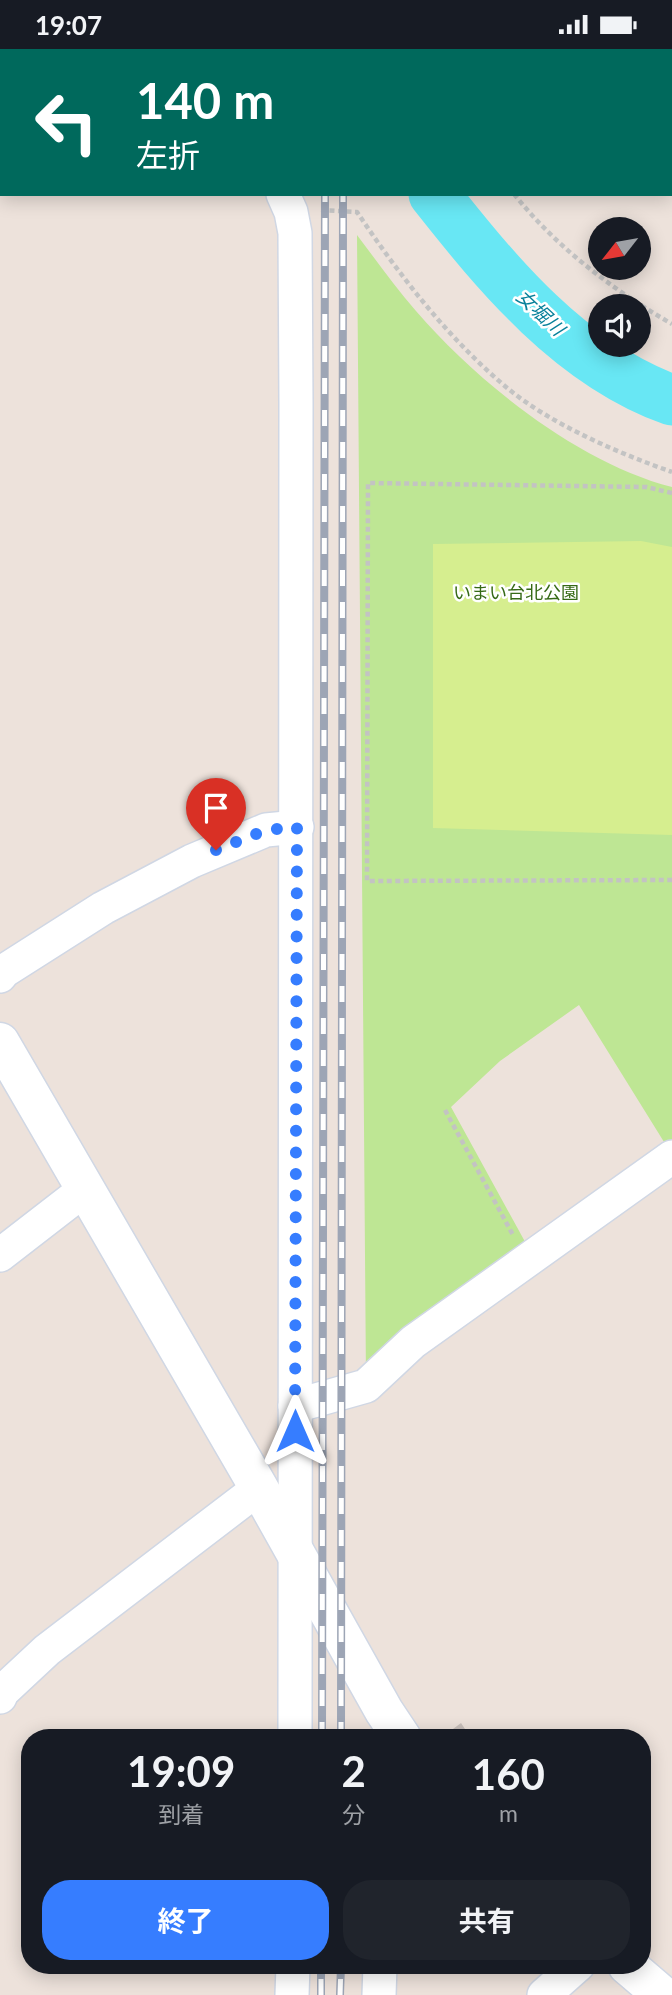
<!DOCTYPE html>
<html lang="ja">
<meta charset="utf-8">
<style>
:root{--surface:#171b24;--page:#20242c;--text:#f1f3f6;--muted:#9ea1a6;--accent:#367dff}
body{margin:0;font-family:Lato,"Noto Sans JP",sans-serif;background:var(--page);color:var(--text);height:100vh;display:flex;flex-direction:column;font-size:26px;white-space:nowrap}
*{box-sizing:border-box;margin:0}
p{font-size:23px;color:var(--muted)}
.icon{flex:none;width:38px;height:38px;fill:none;stroke:currentColor;stroke-width:2;stroke-linecap:round;stroke-linejoin:round}
.map{position:relative;flex:1;overflow:hidden}
.details{position:absolute;left:21px;top:1680px;width:630px;height:245px;display:flex;flex-direction:column;background:var(--surface);border-radius:28px;box-shadow:0 4px 18px #0003}
.details>*{flex:none}
.banner{position:absolute;left:0px;top:0px;width:672px;height:147px;box-shadow:0 4px 18px #0003;background:#00695c;color:#fff;overflow:hidden}
.needle{width:46px;rotate:239deg}
.fabs{position:absolute;left:588px;top:168px;display:grid;gap:14px}
.fabs a{display:grid;place-items:center;width:63px;height:63px;border-radius:50%;background:var(--surface);box-shadow:0 4px 18px #0003;font-size:35px}
.pin{position:absolute;display:grid;place-items:center;width:60px;height:60px;color:#fff;margin:-72px -30px;border-radius:50% 50% 50% 0;rotate:-45deg;box-shadow:0 0 7px #0007}
.pin .icon{rotate:45deg}
.me{position:absolute;width:77px;margin:-38px;rotate:0deg;stroke-linejoin:round;filter:drop-shadow(0 0 5px #0008)}
.turn{display:flex;align-items:center;gap:24px;height:147px;padding:0 21px;font-size:32px}
.turn .icon{width:91px;height:91px;stroke-width:2.5}
.turn b{display:block;font-size:49px;line-height:60px}
.eta{display:flex;justify-content:space-evenly;align-items:center;height:119px;text-align:center}
.eta b{font-size:42px;font-weight:700;line-height:49px}
.button{display:flex;gap:14px;margin-top:auto;padding:14px 21px}
.button a{flex:1;height:80px;border-radius:28px;background:var(--accent);color:#fff;font-size:28px;font-weight:700;line-height:80px;text-align:center}
.button a+a{background:var(--page);color:var(--text)}
.status{display:flex;justify-content:space-between;align-items:center;height:49px;padding:0 35px;background:var(--surface);direction:ltr}
.status svg{height:19px;fill:currentColor}
.map>svg:first-child{display:block}
.green{fill:#bee694}
.pitch{fill:#d6ee8f}
.lines{fill:none;stroke-linecap:round;stroke-linejoin:round}
.river{stroke:#68e7f4;stroke-width:51}
.building{fill:#c8bfbb}
.service-casing{stroke:#d0d7e4;stroke-width:20}
.minor-casing{stroke:#d0d7e4;stroke-width:36}
.tertiary-casing{stroke:#d0d7e4;stroke-width:41}
.path{stroke:#c3c3c3;stroke-width:4.5;stroke-dasharray:5 3.5;stroke-linecap:butt}
.service{stroke:#fff;stroke-width:18}
.minor{stroke:#fff;stroke-width:33}
.tertiary{stroke:#fff;stroke-width:38}
.rail-casing{stroke:#9da5b5;stroke-width:8}
.rail{stroke:#fff;stroke-width:5;stroke-dasharray:16;stroke-linecap:butt}
.route{stroke:#367dff;stroke-width:12;stroke-dasharray:0 21.6}
.labels{text-anchor:middle;dominant-baseline:central;stroke-width:5;stroke-linejoin:round;paint-order:stroke}
.park-label{font-size:18px;fill:#366a16;stroke:#fff}
.water-label{font-size:19px;font-style:italic;fill:#08809a;stroke:#fff}
</style>
<div class="status"><b>19:07</b><svg viewBox="0 0 49 12"><path d="M0 12V9h3v3zM5 12V6h3v6zM10 12V3h3v9zM15 12V0h3v12zM26 1h20v11H26zM47 4h2v5h-2z"/></svg></div>
<div class="map">
<svg width="672" height="1946" viewBox="0 0 672 1946">
<rect width="100%" height="100%" fill="#ede2db"/>
<path class="green" d="M 357,186 C 376,211 395,238 416,262 C 478,334 579,414 672,438 L 672,1099 L 669,1101 L 579,956 L 500,1012 L 451,1058 L 529,1200 L 366,1332 Z"/>
<polygon class="pitch" points="641,492 672,498 672,786 433,779 433,495"/>
<g class="lines">
<g class="river">
<polyline points="313,0 315,2"/>
<path d="M 434,145 C 498,226 571,315 672,351"/>
</g>
</g>
<polygon class="building" points="461,1674 471,1689 441,1689"/>
<g class="lines">
<g class="service-casing">
<g id="service">
<polyline points="214,0 215,2"/>
<polyline points="349,2 351,0"/>
</g>
</g>
<g class="minor-casing">
<g id="minor">
<polyline points="283,145 291,163 295,184 296,355 295,1689"/>
<polyline points="0,927 4,922 103,859 192,812 266,781 297,778"/>
<polyline points="0,1206 84,1141"/>
<polyline points="295,1357 366,1337 413,1293 672,1108"/>
<polyline points="0,1648 2,1643 47,1601 259,1439"/>
<polyline points="292,1946 293,1916"/>
<polyline points="379,1946 380,1916"/>
<polyline points="544,1946 578,1916"/>
</g>
</g>
<g class="tertiary-casing">
<g id="tertiary">
<polyline points="0,993 259,1439 384,1662 402,1689"/>
<polyline points="627,1916 662,1946"/>
</g>
</g>
<g class="path">
<polyline points="396,0 397,2"/>
<path d="M 514,145 C 557,199 613,241 672,275"/>
<path d="M 321,161 L 357,163 C 400,227 447,288 506,338 C 550,375 618,404 672,423"/>
<polyline points="672,444 646,438 368,434 367,832 672,831"/>
<polyline points="445,1061 513,1186"/>
</g>
<use href="#service" class="service"/>
<use href="#minor" class="minor"/>
<use href="#tertiary" class="tertiary"/>
<g class="rail-casing">
<g id="rail">
<polyline points="342,0 342,2"/>
<polyline points="325,2 325,0"/>
<polyline points="322,1689 325,145"/>
<polyline points="341,1689 343,145"/>
<polyline points="321,1946 321,1916"/>
<polyline points="340,1946 341,1916"/>
</g>
</g>
<use href="#rail" class="rail"/>
</g>
<g class="lines">
<polyline class="route" points="216,801 266,781 297,778 295,1382"/>
</g>
<g class="labels">
<g class="park-label">
<text x="516" y="543">いまい台北公園</text>
</g>
<g class="water-label">
<text transform="translate(541 263) rotate(43)">女堀川</text>
</g>
</g>
</svg>
<div class="fabs">
<a><svg class="needle" viewBox="-14 -14 28 28"><path d="M0-13l5 13h-10z" fill="#e53935"/><path d="M0 13l5-13h-10z" fill="#9ea1a6"/></svg></a>
<a><svg class="icon" aria-label="sound" viewBox="0 0 24 24"><path d="M4 9h4l5-4v14l-5-4H4zM17 9q2 3 0 6"/></svg></a>
</div>
<div class="pin" style="left:216px;top:801px;background:#d93025"><svg class="icon" aria-label="arrive" viewBox="0 0 24 24"><path d="M6 21V4h12l-3 4 3 4H6"/></svg></div>
<svg class="me" style="left:295px;top:1382px" viewBox="-20 -20 40 40"><path d="M0-17L14 15 0 8-14 15z" fill="#367dff" stroke="#fff" stroke-width="4"/></svg>
<div class="banner">
<div class="turn"><svg class="icon" aria-label="left" viewBox="0 0 24 24"><path d="M17 20v-9H6M10 6l-5 5 5 5"/></svg><div><b>140 m</b>左折</div></div>
</div>
<section class="details">
<div class="eta">
<div><b>19:09</b><p>到着</p></div>
<div><b>2</b><p>分</p></div>
<div><b>160</b><p>m</p></div>
</div>
<div class="button"><a>終了</a><a>共有</a></div>
</section>
</div>
